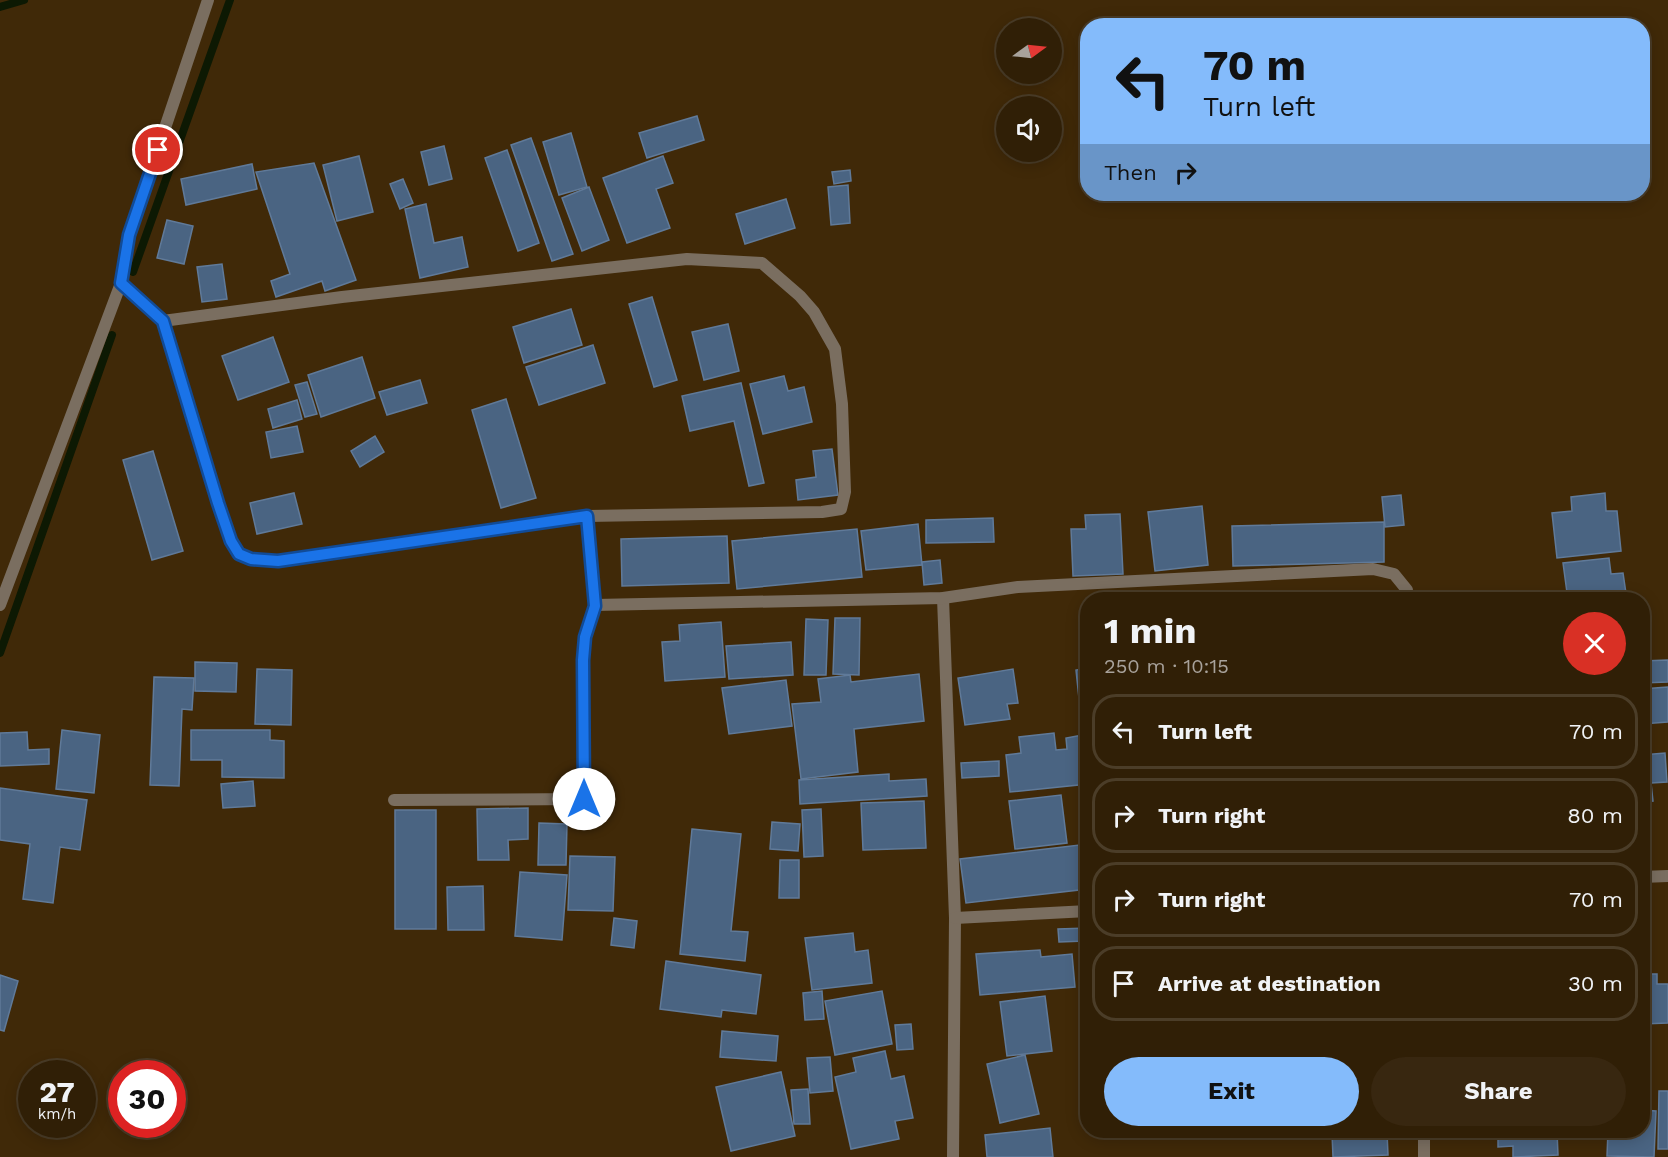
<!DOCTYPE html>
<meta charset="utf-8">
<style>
:root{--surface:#301f06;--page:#382710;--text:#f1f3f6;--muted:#a8a29b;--line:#4b3d28;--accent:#84bbfb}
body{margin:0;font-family:"Work Sans",sans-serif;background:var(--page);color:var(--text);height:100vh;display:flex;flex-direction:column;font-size:22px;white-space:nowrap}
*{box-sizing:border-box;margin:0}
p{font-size:20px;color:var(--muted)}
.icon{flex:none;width:33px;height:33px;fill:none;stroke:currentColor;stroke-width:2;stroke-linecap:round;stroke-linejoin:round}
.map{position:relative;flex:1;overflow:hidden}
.details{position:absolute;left:1080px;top:592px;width:570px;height:546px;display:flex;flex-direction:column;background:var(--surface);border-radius:24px;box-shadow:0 3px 15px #0003,0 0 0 2px var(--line)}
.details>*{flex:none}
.banner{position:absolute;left:1080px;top:18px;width:570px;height:183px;border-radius:24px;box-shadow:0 3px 15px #0003,0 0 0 2px var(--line);background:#84bbfb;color:#111;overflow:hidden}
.needle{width:39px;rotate:75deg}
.tools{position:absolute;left:996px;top:18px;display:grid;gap:12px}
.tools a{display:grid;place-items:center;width:66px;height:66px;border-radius:50%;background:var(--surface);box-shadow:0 3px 15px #0003,0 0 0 2px var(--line);font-size:30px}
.speed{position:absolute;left:18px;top:1060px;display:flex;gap:12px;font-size:30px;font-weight:700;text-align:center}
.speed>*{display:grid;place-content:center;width:78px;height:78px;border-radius:50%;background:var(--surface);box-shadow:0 3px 15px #0003,0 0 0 2px var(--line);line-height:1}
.speed small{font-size:15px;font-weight:400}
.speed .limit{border:9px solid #d22;background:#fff;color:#111}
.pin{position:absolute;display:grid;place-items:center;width:51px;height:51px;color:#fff;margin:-26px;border:3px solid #fff;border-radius:50%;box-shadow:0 2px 6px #0007}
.me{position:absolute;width:66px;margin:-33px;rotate:0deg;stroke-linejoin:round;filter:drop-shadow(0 0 4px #0008)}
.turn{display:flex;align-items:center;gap:21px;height:126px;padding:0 24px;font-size:27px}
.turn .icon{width:78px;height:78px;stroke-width:2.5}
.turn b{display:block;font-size:42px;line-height:51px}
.then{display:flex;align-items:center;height:57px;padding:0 24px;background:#0003;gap:12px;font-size:22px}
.round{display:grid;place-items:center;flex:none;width:63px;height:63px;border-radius:32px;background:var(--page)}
.summary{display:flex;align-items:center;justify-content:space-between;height:102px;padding:0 24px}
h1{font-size:36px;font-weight:700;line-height:45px}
.cta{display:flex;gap:12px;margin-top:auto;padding:12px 24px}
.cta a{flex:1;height:69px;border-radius:36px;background:var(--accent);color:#111;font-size:24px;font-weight:700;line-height:69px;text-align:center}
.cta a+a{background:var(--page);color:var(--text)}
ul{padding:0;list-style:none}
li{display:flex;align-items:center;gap:18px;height:75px;margin:0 12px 9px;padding:0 12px;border:3px solid var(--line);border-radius:24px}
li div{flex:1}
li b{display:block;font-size:22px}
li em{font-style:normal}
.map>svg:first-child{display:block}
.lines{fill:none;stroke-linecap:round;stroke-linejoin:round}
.stream{stroke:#0d1903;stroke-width:8}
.building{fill:#4a6482;stroke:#607a99;stroke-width:1.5}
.street{stroke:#7a6e60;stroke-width:12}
.route-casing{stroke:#114b97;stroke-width:15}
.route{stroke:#1a73e8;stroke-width:10}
</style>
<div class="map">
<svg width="1668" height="1157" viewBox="0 0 1668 1157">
<rect width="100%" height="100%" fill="#402908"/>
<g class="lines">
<g class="stream">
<polyline points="0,7 24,0"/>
<polyline points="133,272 230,0"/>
<polyline points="0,653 112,335"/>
</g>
</g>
<g class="building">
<polygon points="697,116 704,140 647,158 639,133"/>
<polygon points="571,133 587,187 559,195 543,142"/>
<polygon points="531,138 573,254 552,261 511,145"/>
<polygon points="444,146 452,179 429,185 421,152"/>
<polygon points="507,150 539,243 518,251 485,158"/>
<polygon points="359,156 373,212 337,221 323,165"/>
<polygon points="663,156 673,183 656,189 670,228 627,243 603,178"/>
<polygon points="314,163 356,280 325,291 322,281 276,297 271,281 290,274 256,172"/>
<polygon points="252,164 257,189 186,205 181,179"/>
<polygon points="850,170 851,181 834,184 832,172"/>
<polygon points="403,179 413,203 400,209 390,184"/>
<polygon points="848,185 850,223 831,225 828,187"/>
<polygon points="589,187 609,240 582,251 562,198"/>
<polygon points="786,199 795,228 745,244 736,214"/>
<polygon points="426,204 434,243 462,237 468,267 420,278 405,209"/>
<polygon points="167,220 193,226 184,264 157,258"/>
<polygon points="222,264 227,299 202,302 197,267"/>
<polygon points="652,297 677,380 654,387 629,304"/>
<polygon points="571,309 582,345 524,363 513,327"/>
<polygon points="728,324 739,371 704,380 692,332"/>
<polygon points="273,337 289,382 238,400 222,356"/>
<polygon points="593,345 605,383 539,405 526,367"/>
<polygon points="362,357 375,398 321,417 308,375"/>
<polygon points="784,376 788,391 804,387 812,422 763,434 750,384"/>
<polygon points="420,380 427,403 387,415 379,392"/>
<polygon points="307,382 317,414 305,417 295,385"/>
<polygon points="741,383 764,483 749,486 734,421 690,431 682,396"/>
<polygon points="506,399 536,498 501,508 472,410"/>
<polygon points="297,400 302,419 273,428 268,409"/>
<polygon points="297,426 303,452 271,458 266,432"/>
<polygon points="375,436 384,452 360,467 351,451"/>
<polygon points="832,449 838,495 798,500 796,480 816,477 813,451"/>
<polygon points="153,451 183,551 152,560 123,460"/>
<polygon points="294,493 302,524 257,534 250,503"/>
<polygon points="1605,493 1606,511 1617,511 1621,551 1557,558 1552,513 1572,511 1571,497"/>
<polygon points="1401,495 1404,525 1385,527 1382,497"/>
<polygon points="1202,506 1208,565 1155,571 1148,512"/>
<polygon points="1120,514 1123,574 1073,576 1071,529 1086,529 1085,515"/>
<polygon points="993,518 994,542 926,543 926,520"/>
<polygon points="1384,522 1384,562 1233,566 1232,526"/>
<polygon points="918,524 922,565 866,570 861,531"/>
<polygon points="857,529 862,577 737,589 732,541"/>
<polygon points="727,536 729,583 622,586 621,539"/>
<polygon points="1609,558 1611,574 1623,573 1627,600 1568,600 1563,563"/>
<polygon points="940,560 942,583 924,585 922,562"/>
<polygon points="1361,597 1361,600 1295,599"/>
<polygon points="835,618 860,618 859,675 833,674"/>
<polygon points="806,619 828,620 826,675 804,675"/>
<polygon points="721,622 725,677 665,681 662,642 680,641 679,625"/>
<polygon points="791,642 793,675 729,679 726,646"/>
<polygon points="1668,660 1668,682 1642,683 1642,661"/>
<polygon points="195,662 237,663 236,692 195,691"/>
<polygon points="1088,668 1088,707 1080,708 1076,670"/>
<polygon points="257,669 292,670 291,725 255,724"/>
<polygon points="1013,669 1018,703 1007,704 1010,719 965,725 958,678"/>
<polygon points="919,674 924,721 854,729 858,772 801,779 792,704 821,702 818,679 850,675 851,682"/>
<polygon points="154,677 194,678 192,710 182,709 179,786 150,785"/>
<polygon points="786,680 792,726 729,734 722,688"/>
<polygon points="1668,687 1668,722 1642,724 1642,689"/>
<polygon points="62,730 100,735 94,793 56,789"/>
<polygon points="191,730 270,730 270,740 284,741 284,778 222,777 222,760 191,760"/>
<polygon points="27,732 28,750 49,749 49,764 0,766 0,733"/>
<polygon points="1054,733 1056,750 1067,749 1066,738 1083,735 1088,784 1010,792 1006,755 1021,753 1019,737"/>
<polygon points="1665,753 1667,782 1651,783 1653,801 1642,802 1642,755"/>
<polygon points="999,761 999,776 962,778 961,763"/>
<polygon points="889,774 889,781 926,779 927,796 800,804 799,780"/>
<polygon points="253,781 255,806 223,808 221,784"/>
<polygon points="0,788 87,800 80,850 60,847 53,903 23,899 30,844 0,840"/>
<polygon points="1061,795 1067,843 1015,849 1009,801"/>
<polygon points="924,801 926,848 863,850 861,803"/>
<polygon points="1088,805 1088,837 1083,836"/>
<polygon points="528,808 528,839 508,840 509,860 478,860 477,809"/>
<polygon points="821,809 823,856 804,857 802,810"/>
<rect x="395" y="810" width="41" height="119"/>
<polygon points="772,822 800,824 798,851 770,849"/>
<polygon points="539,823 567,824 566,865 538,865"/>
<polygon points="692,829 741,834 731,931 748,932 745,961 680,954"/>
<polygon points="1088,844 1088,889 966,903 960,859"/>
<polygon points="570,856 615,857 613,911 568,910"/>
<polygon points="780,860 799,860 799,898 779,898"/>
<polygon points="520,872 567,875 562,940 515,936"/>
<polygon points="483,886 484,930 448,930 447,887"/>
<polygon points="614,918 637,921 634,948 611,945"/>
<polygon points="1088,928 1088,962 1086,941 1059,942 1058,929"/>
<polygon points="853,933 855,952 868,950 872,983 812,990 805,938"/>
<polygon points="1040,950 1041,957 1072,954 1075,987 980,995 976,954"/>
<polygon points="666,961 761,975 756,1014 722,1010 721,1017 660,1009"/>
<polygon points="1083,973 1088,973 1088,995 1084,995"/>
<polygon points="1642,974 1657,974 1657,984 1668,984 1668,1023 1642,1024"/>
<polygon points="0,975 18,981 4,1031 0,1030"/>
<polygon points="822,991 824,1019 805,1020 803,993"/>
<polygon points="882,991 892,1044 835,1055 825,1001"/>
<polygon points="1045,996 1052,1051 1007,1056 1000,1002"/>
<polygon points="911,1024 913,1049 897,1050 895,1025"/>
<polygon points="722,1031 778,1036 776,1061 720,1057"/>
<polygon points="885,1051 891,1079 904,1076 913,1118 895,1121 899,1139 851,1149 835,1077 856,1072 853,1058"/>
<polygon points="1025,1055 1039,1114 1000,1123 987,1064"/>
<polygon points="830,1057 833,1091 810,1093 807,1058"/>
<polygon points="781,1072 795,1136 731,1151 716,1087"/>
<polygon points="808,1089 810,1124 794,1124 791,1090"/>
<polygon points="1659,1091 1668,1091 1668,1149 1658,1149"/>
<polygon points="1642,1110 1656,1111 1654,1157 1607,1156 1608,1131 1642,1131"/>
<polygon points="1050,1128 1053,1157 987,1157 985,1135"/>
<polygon points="1498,1131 1557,1131 1558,1155 1513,1157 1513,1146 1498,1147"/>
<polygon points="1387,1132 1388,1155 1333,1157 1332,1134"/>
</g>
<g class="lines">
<g class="street">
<polyline points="121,283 163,321 342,297 687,259 762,263 800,296 814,312 835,349 842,404 845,492 841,509 822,512 587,516 278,561 251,559 239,554 231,541 218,503 163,321"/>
<polyline points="587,516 595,605"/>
<polyline points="943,598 955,918 953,1157"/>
<polyline points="0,605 121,283 129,235 208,0"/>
<polyline points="394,800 584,799 583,660 585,637 595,605 943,598 1018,587 1373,569 1394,574 1407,590 1406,600"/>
<polyline points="1642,877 1668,876"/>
<polyline points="955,918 1088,911"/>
<polyline points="1424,1131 1424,1157"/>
</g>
</g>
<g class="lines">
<g class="route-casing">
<polyline id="route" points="158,150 129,235 121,283 163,321 218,503 231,541 239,554 251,559 278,561 587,516 595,606 585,637 583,660 584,799"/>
</g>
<use href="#route" class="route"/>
</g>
</svg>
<div class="tools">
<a><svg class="needle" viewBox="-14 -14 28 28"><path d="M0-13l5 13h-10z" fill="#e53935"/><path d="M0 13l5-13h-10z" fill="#a8a29b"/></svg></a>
<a><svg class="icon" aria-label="sound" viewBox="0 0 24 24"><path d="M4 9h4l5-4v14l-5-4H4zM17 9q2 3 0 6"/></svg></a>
</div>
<div class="speed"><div>27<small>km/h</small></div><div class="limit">30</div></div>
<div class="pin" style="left:158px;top:150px;background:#d93025"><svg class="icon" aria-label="arrive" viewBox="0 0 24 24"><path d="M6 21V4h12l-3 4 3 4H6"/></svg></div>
<svg class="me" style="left:584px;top:799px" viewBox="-20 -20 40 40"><circle r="19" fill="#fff"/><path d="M0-13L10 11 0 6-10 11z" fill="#1a73e8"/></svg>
<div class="banner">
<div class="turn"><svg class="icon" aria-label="left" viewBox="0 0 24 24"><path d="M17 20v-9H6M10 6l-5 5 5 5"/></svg><div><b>70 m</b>Turn left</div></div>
<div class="then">Then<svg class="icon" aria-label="right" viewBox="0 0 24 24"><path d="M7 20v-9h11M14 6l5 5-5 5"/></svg></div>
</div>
<section class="details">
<div class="summary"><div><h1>1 min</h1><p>250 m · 10:15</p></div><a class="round" style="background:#d93025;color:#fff"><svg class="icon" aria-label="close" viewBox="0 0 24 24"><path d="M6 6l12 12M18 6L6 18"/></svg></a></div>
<ul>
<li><svg class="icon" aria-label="left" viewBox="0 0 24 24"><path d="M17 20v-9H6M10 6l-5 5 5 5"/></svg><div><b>Turn left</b></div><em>70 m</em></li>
<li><svg class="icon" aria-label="right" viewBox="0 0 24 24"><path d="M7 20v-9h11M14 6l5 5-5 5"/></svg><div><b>Turn right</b></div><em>80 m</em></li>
<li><svg class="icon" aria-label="right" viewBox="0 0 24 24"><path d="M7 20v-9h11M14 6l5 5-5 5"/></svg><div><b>Turn right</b></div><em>70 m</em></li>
<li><svg class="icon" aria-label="arrive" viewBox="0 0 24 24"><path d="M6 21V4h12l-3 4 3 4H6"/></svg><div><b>Arrive at destination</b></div><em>30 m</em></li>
</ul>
<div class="cta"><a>Exit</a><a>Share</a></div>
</section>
</div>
